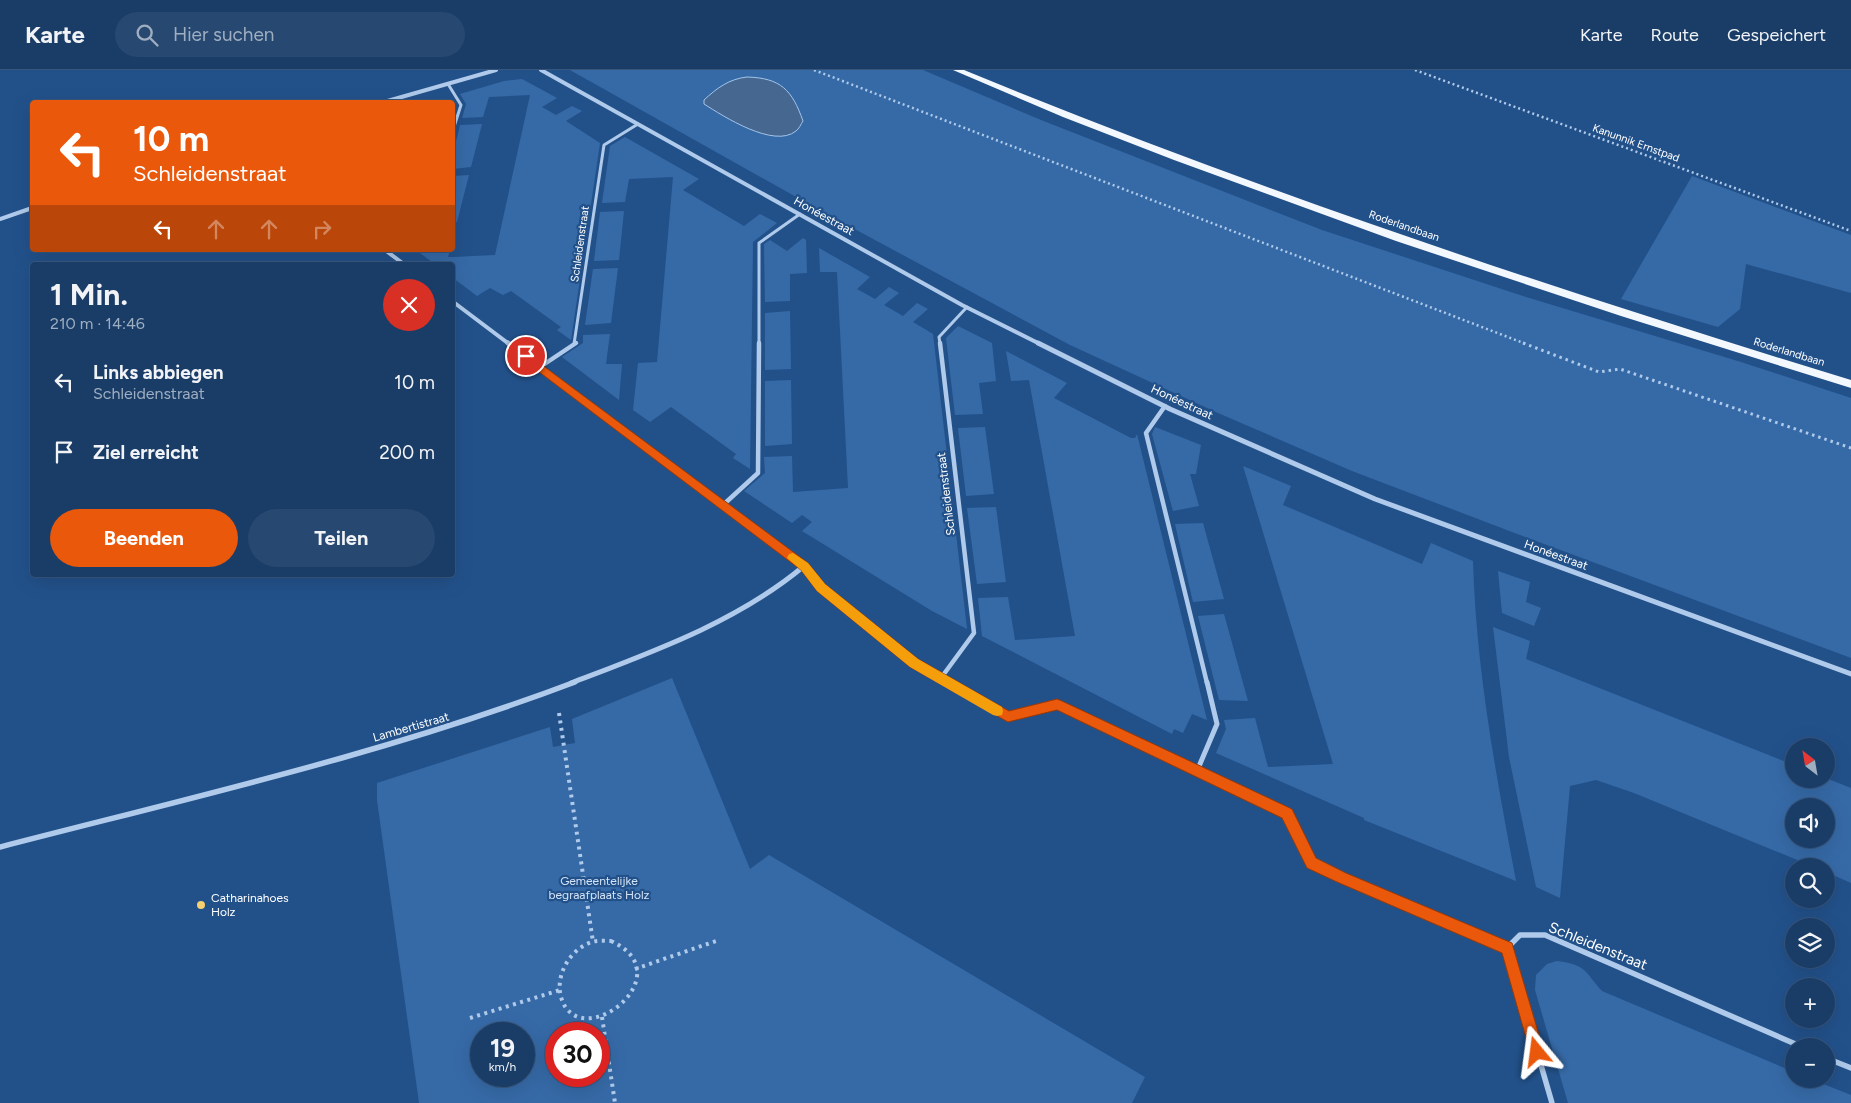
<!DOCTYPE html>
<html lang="de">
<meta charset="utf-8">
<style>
:root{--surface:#1a3d68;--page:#274871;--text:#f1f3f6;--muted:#9faec0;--line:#38567c;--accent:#ea580c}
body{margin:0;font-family:Figtree,sans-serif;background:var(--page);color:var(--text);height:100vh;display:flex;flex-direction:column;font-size:19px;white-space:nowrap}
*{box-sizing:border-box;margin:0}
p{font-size:16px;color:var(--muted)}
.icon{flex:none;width:28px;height:28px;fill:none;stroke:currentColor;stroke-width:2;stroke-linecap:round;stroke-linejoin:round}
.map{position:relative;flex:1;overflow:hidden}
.drawer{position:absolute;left:30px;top:192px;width:425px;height:315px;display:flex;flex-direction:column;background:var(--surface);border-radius:5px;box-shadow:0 5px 20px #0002,0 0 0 1px var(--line)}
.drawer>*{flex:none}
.banner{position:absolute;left:30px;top:30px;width:425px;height:152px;border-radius:5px;box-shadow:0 5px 20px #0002,0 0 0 1px var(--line);background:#ea580c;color:#fff;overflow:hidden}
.needle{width:32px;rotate:329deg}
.controls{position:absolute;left:1785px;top:668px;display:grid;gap:10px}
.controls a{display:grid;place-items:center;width:50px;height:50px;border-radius:50%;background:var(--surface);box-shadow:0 5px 20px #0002,0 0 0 1px var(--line);font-size:25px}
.speed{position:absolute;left:470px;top:952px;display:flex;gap:10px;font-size:25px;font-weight:700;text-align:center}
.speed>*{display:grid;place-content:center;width:65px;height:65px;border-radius:50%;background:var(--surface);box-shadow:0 5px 20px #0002,0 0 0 1px var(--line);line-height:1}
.speed small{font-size:12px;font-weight:400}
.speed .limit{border:8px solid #d22;background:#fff;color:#111}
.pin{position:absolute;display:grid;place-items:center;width:42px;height:42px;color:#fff;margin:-21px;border:2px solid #fff;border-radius:50%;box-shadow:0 1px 5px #0007}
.me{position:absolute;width:55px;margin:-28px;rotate:344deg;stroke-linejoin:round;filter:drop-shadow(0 0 4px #0008)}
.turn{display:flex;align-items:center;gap:18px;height:105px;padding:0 20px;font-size:22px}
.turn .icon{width:65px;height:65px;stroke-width:2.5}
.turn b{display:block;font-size:35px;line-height:42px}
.lanes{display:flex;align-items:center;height:48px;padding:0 20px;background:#0003;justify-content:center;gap:25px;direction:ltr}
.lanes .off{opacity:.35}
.round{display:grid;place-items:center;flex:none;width:52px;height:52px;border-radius:26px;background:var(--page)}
.headline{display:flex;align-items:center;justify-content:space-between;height:85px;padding:0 20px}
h1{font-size:30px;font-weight:700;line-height:38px}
.action{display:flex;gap:10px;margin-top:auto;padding:10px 20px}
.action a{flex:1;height:58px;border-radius:30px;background:var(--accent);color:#fff;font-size:20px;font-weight:700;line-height:58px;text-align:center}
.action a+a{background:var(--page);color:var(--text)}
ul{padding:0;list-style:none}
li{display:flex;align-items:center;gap:15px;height:70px;padding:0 20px}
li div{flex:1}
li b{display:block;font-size:19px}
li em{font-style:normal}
header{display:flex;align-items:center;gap:30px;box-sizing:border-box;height:70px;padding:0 25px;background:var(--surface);border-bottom:1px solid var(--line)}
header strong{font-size:24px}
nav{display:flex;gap:28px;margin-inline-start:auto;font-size:18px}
.search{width:350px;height:45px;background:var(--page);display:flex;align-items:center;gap:12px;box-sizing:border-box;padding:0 18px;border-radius:28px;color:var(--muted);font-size:19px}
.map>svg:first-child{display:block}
.green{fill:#366aa7;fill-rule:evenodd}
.water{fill:#466790;stroke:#a3c5eb}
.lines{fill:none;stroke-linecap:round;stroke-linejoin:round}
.path-far2{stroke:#afcaea;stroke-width:2.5;stroke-dasharray:2 3;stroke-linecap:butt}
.path-far1{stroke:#afcaea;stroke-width:3;stroke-dasharray:2.5 4;stroke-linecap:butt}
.path{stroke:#afcaea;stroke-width:4;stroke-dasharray:3 4.5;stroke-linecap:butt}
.pedestrian-far2{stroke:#afcaea;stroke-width:3}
.pedestrian-far1{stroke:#afcaea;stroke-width:4.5}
.pedestrian{stroke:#afcaea;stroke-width:5}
.minor-far2{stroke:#afcaea;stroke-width:4}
.minor-far1{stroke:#afcaea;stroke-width:5}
.minor{stroke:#afcaea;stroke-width:5.5}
.primary{fill:#f3f8fe;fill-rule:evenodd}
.route{fill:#ea580c;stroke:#983908}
.slow{fill:#f59e0b}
.poi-dot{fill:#f6cf71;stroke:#22518a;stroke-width:2}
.labels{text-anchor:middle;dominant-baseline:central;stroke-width:4.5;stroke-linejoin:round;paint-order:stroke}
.far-street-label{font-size:11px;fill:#fff;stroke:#22518a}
.street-label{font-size:12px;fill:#fff;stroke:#22518a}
.park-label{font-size:12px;fill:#d4e4f8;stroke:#22518a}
.poi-label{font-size:12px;fill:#fff;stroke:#22518a;text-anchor:start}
.near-street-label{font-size:15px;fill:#fff;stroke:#22518a}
</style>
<header>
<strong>Karte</strong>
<div class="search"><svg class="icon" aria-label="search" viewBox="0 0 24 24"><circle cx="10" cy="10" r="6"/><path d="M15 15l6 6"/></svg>Hier suchen</div>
<nav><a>Karte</a><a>Route</a><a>Gespeichert</a></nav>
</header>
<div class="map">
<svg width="1851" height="1033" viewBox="0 0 1851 1033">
<rect width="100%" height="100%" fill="#22518a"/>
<g class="green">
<polygon points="570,0 923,0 1041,50 1322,160 1526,227 1741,292 1851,328 1851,588 1520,465 1352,401 1218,343 1070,275 823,142"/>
<polygon points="522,9 557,28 542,37 556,45 572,36 582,41 566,51 600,73 571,270 557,260 561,257 511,221 503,225 490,218 477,226 453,208 452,195 436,195 416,180 450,180 448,187 454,187 495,185 530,25 489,27 483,47 462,48 466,34 460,24 504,11"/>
<polygon points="482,54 471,97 453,99 453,84 460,55"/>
<polygon points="625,67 699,109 683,120 744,156 760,144 777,153 753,172 750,399 733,388 736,384 671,337 650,352 633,340 638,293 657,292 673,107 629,109 625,132 602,133 610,76"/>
<polygon points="469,105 457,152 453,152 453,106"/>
<polygon points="1692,106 1851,165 1851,223 1746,194 1740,239 1718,257 1621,229"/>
<polygon points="624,141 619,190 594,191 600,142"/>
<polygon points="803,168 806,170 807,203 790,204 790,231 765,232 764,174 770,170 787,181"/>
<polygon points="819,178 870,207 857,219 875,229 889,217 899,223 884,235 903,246 917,233 928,239 913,252 933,264 967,559 932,541 802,461 812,452 802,445 792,453 744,421 765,403 764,387 792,386 793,422 848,418 837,202 820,202"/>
<polygon points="618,198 611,253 585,255 593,199"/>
<polygon points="790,241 791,299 765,300 765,243"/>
<polygon points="958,256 992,273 996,311 979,313 983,344 955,345 946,268"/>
<polygon points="610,264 606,294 622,294 619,330 562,287 583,273 583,265"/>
<polygon points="1006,281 1067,313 1054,328 1131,368 1135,368 1137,364 1207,650 1192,644 1183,663 1174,659 1172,664 982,566 978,528 1008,527 1015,570 1075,566 1029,310 1011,311"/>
<polygon points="791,310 792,374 765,376 765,311"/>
<polygon points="985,357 994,424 966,426 958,358"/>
<polygon points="1155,357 1201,375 1196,404 1190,404 1199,436 1173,441 1152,364"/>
<path d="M 1243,396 L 1291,416 L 1283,435 L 1422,494 L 1431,473 L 1473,491 C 1476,599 1496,705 1516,811 L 1364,750 L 1364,748 L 1216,683 L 1226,659 L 1224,650 L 1255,648 L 1268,697 L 1333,694 Z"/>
<polygon points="996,437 1006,512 977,514 967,438"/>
<polygon points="1203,453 1224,529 1193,532 1175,454"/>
<polygon points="1498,501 1530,512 1526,532 1541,538 1534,556 1502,543"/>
<polygon points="1224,544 1248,631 1219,630 1198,546"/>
<path d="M 1493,557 L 1530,571 L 1526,589 L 1794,695 L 1794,709 L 1826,708 L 1851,718 L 1851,813 L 1826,802 L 1826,796 L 1812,796 L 1634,723 L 1596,710 L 1570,716 L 1560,828 L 1536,817 L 1509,687 ZM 1794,736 L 1826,736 L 1826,769 L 1794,769 Z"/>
<path d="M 672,608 L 750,799 L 769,785 L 1145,1007 L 1132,1033 L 419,1033 L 377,730 L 377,713 L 550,657 L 553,677 L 575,673 L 572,649 ZM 481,964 L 524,964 L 524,1006 L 481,1006 ZM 556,964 L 599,964 L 599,1006 L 556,1006 Z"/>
<path d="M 1557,891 C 1587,895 1584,901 1602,921 L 1794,1002 L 1794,1009 L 1811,1009 L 1851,1025 L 1851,1033 L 1568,1033 L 1535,920 L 1536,905 L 1547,894 Z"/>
</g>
<path class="water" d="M 747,7 C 781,8 792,20 803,51 C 801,54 799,59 796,61 C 774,79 723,46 704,34 L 704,30 C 717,18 729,9 747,7 Z"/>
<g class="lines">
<g class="path-far2">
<polyline points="814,0 1526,274"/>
<polyline points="1415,0 1851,161"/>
</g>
<polyline class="path-far1" points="1523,273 1599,302 1620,299 1851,378"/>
<g class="path">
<polyline points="559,643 593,872"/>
<path d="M 611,871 C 686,905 578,987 561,927 C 555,905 570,879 592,872 C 598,870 605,871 611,871 Z"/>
<polyline points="635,899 716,871"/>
<polyline points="602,947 615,1033"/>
<polyline points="470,948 560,920"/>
</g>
<g class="pedestrian-far2">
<polyline points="448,14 461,35 452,63"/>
<polyline points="574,274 604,75 638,54"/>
<polyline points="759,274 759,173 800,144"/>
<polyline points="940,274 939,267 967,237"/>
</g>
<g class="pedestrian-far1">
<polyline points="940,273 974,563 941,608"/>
<polyline points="540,297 576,273"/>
<polyline points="1165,336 1146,363 1207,613"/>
<polyline points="723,435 758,403 759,273"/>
</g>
<polyline class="pedestrian" points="1197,701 1217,654 1207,612"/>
<g class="minor-far2">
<polyline points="541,0 962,235 1040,274"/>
<polyline points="384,32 496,0"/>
<polyline points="0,149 32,138"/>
<polyline points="385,180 405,195"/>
<polyline points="452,231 509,274"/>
</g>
<g class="minor-far1">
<polyline points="508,273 804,496 821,518 914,593 949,613"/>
<polyline points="1038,273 1170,339 1375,429 1851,604"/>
<path d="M 571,613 C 652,582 737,552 804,496"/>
</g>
<g class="minor">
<polyline points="947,612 1008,647 1057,634 1287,744 1312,793 1341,808 1507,878"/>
<path d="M 0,777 C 193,727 388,683 575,612"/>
<polyline points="1507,878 1520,865 1545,865 1800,976"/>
<polyline points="1507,878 1552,1033"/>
<polyline points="1826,988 1851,998"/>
</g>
<path class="primary" d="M 953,0 L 964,0 C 1256,120 1550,218 1851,310 L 1851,318 L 1621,246 L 1396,171 L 1174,90 L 1063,47 Z"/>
</g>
<polygon class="route" points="526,283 808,493 825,514 918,589 1009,641 1057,629 1062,631 1292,739 1316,788 1346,803 1512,873 1544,982 1542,987 1537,989 1532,987 1530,982 1502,883 1337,812 1307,798 1282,748 1057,640 1008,652 910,597 817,521 801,500 522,289 522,284"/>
<polygon class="slow" points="793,483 808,493 825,514 918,589 1002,637 1003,641 1002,645 997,646 993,645 910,597 817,521 801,500 787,488 789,484"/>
<circle class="poi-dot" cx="201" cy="835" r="5"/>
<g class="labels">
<g class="far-street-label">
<text transform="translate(1636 73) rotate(20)">Kanunnik Ernstpad</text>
<text transform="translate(1404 156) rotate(19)">Roderlandbaan</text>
<text transform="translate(580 174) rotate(-82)">Schleidenstraat</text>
<text transform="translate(1789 282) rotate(17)">Roderlandbaan</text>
</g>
<g class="street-label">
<text transform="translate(824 146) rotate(29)">Honéestraat</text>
<text transform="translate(1182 332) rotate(25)">Honéestraat</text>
<text transform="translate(946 424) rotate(-97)">Schleidenstraat</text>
<text transform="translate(1556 485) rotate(20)">Honéestraat</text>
<text transform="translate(411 657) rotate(-16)">Lambertistraat</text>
</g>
<g class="park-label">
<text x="599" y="811">Gemeentelijke<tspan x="599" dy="14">begraafplaats Holz</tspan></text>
</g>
<g class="poi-label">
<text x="211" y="828">Catharinahoes<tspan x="211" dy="14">Holz</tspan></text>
</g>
<g class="near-street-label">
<text transform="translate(1598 876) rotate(22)">Schleidenstraat</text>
</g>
</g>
</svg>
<div class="controls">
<a><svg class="needle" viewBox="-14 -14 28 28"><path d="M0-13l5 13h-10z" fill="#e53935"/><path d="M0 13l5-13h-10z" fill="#9faec0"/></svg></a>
<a><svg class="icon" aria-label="sound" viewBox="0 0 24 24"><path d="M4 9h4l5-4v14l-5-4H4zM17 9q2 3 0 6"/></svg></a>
<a><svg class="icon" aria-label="search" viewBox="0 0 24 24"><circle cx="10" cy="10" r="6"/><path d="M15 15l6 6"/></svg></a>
<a><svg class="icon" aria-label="layers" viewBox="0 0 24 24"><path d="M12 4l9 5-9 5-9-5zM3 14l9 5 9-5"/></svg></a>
<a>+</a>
<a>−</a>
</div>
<div class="speed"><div>19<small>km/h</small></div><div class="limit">30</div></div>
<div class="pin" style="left:526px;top:286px;background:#d93025"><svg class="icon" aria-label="arrive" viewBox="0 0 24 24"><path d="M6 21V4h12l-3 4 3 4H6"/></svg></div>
<svg class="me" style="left:1537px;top:982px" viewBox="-20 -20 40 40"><path d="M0-17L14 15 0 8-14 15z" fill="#ea580c" stroke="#fff" stroke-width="4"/></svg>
<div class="banner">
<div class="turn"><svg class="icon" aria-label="left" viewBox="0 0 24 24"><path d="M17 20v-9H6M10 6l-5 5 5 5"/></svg><div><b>10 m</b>Schleidenstraat</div></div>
<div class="lanes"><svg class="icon" aria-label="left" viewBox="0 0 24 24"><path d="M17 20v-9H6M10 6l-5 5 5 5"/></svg><svg class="icon off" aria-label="ahead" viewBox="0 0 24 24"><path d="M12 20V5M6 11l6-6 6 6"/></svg><svg class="icon off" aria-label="ahead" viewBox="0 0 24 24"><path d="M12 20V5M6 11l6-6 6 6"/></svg><svg class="icon off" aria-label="right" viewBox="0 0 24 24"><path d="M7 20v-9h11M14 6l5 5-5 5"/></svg></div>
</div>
<section class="drawer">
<div class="headline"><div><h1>1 Min.</h1><p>210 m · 14:46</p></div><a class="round" style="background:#d93025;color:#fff"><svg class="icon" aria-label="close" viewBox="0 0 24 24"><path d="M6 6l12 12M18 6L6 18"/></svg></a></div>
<ul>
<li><svg class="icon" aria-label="left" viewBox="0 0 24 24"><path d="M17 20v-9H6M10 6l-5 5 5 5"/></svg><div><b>Links abbiegen</b><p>Schleidenstraat</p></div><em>10 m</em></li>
<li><svg class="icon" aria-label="arrive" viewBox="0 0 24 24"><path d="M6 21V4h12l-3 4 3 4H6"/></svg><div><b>Ziel erreicht</b></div><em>200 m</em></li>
</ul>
<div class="action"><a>Beenden</a><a>Teilen</a></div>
</section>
</div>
